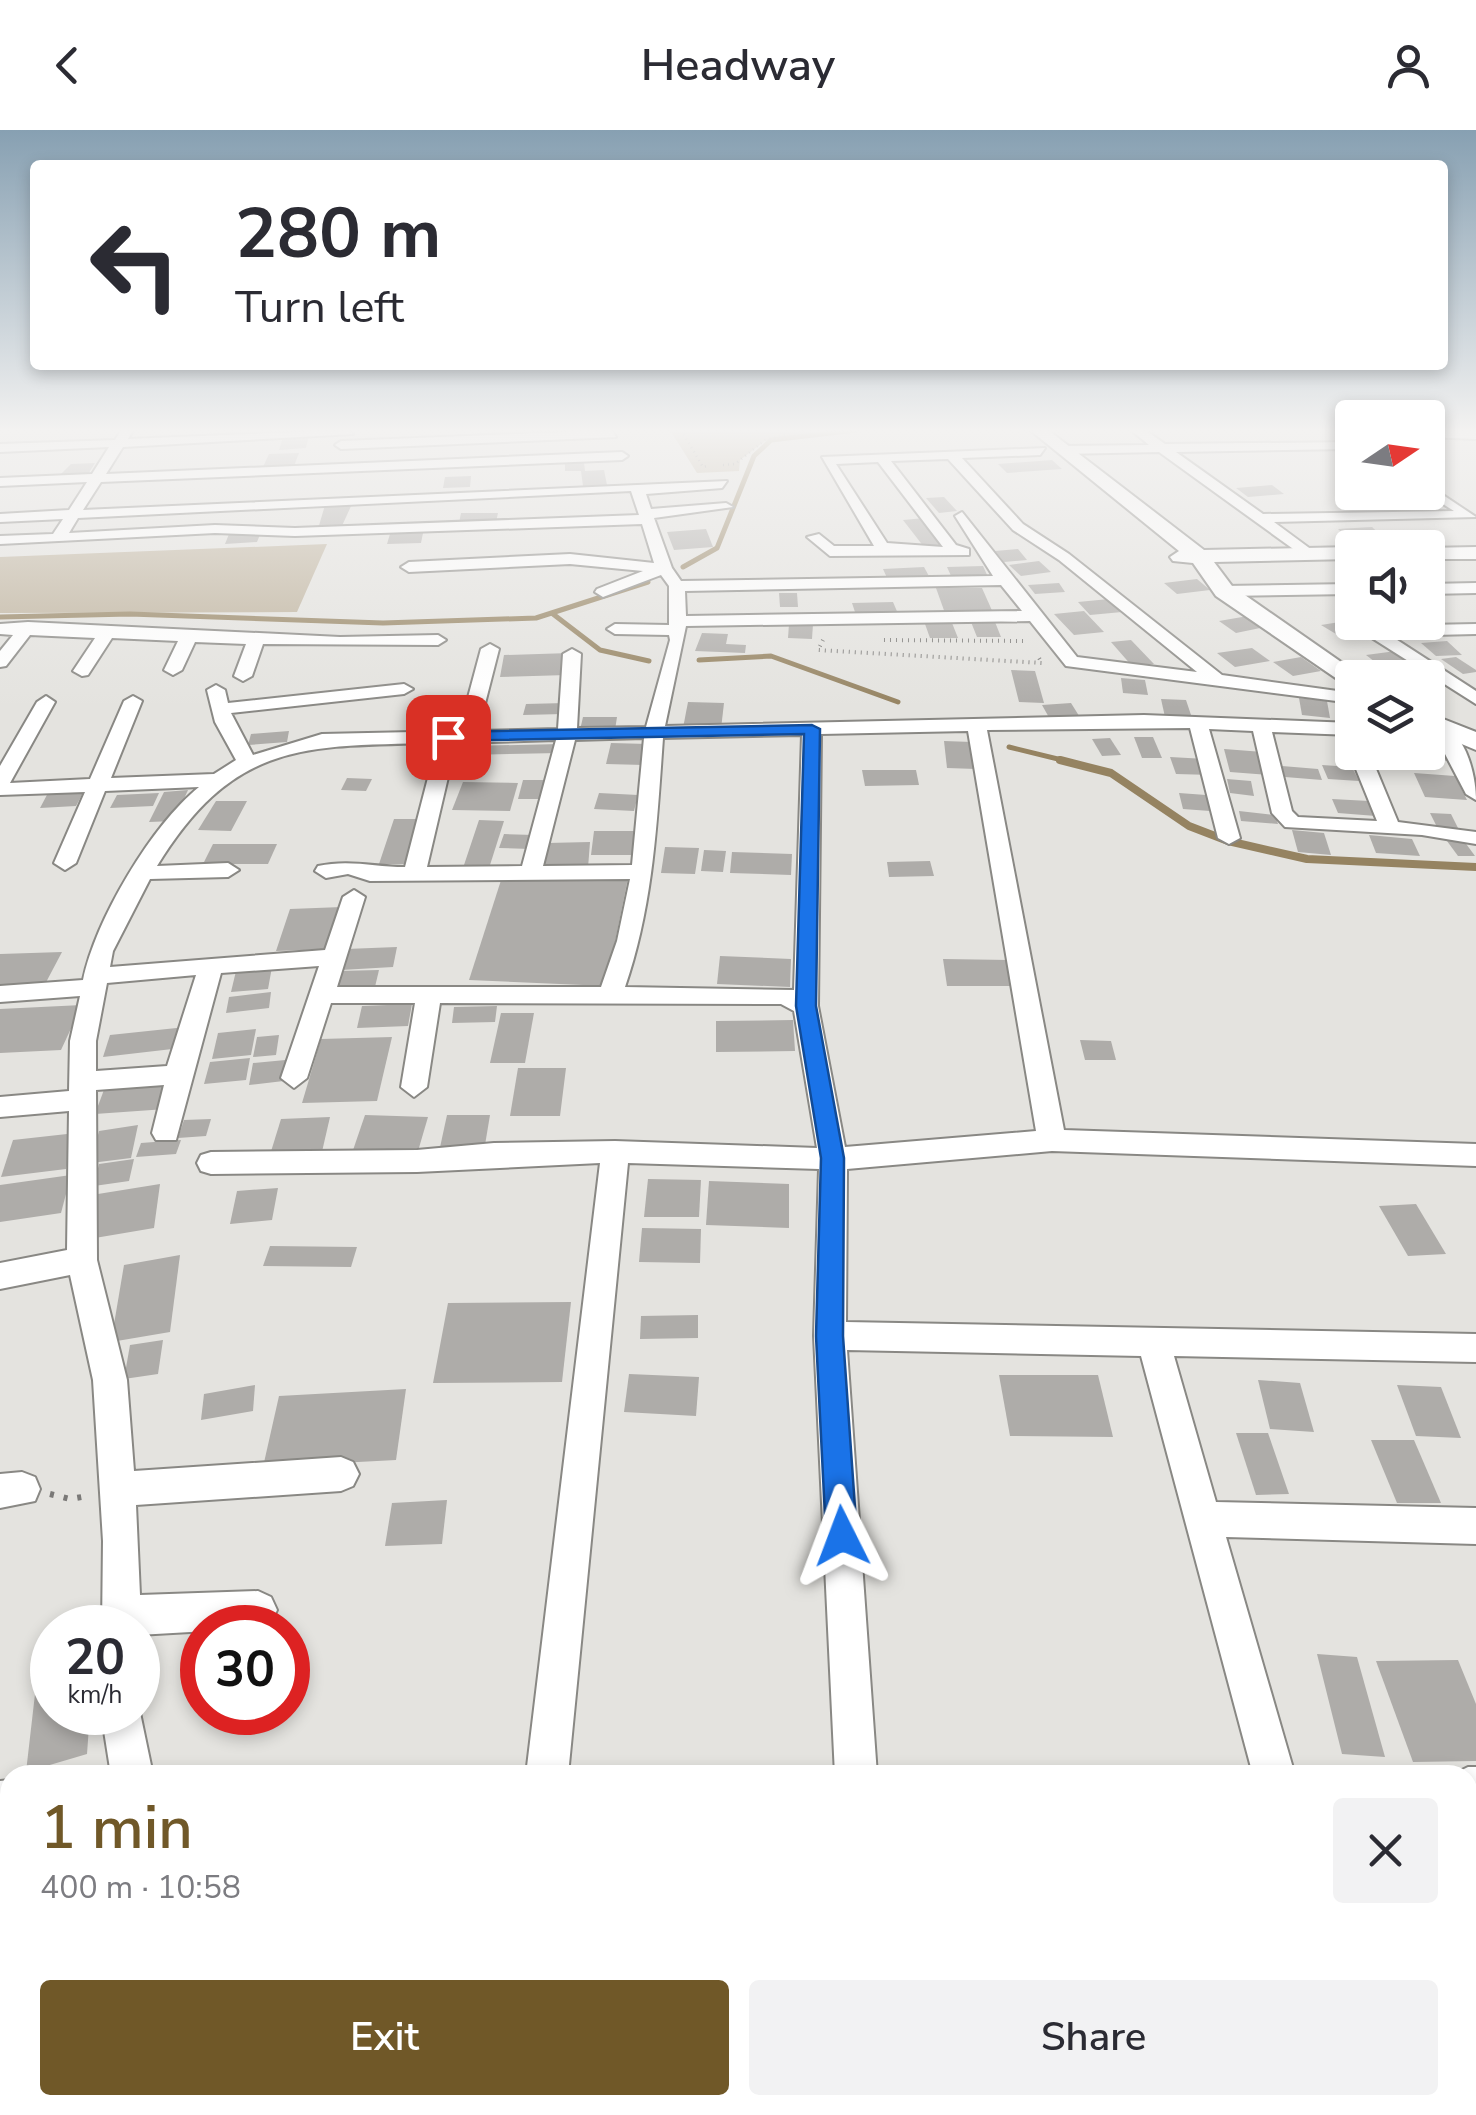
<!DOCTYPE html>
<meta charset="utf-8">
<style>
:root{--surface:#fff;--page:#f2f2f3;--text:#2b2b33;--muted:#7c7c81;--accent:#705828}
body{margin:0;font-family:"Nunito Sans",sans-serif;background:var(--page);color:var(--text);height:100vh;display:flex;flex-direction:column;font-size:38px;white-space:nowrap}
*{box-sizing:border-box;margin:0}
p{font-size:32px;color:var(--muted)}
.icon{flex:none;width:55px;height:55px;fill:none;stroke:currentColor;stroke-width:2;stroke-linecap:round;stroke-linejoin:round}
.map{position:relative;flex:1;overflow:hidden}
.panel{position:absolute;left:0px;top:1635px;width:1478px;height:350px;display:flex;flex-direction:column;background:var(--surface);border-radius:30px 30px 0 0;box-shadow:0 5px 15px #0003}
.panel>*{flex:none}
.hud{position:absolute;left:30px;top:30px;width:1418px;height:210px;border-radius:10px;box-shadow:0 5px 15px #0003;background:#fff;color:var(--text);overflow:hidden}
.needle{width:65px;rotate:77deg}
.buttons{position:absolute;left:1335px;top:270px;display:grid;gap:20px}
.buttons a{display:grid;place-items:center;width:110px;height:110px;border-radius:10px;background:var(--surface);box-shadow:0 5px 15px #0003;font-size:50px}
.speed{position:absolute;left:30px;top:1475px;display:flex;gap:20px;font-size:50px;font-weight:700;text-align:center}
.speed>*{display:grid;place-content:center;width:130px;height:130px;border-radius:50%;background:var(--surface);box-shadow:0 5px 15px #0003;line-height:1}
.speed small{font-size:25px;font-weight:400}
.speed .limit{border:15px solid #d22;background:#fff;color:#111}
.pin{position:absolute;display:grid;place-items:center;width:85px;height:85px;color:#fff;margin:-42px;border-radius:20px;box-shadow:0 5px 15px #0006}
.me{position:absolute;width:110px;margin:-55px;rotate:357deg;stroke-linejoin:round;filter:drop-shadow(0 0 8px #0008)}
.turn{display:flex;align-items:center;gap:35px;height:210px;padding:0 40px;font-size:45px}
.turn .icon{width:130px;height:130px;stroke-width:2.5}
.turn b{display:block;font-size:70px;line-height:85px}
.round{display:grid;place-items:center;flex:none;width:105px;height:105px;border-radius:10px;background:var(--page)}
.head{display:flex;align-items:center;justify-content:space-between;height:170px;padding:0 40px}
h1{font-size:60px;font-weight:600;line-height:75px;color:var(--accent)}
.cta{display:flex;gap:20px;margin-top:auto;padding:20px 40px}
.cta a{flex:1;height:115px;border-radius:10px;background:var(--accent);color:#fff;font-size:40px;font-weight:600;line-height:115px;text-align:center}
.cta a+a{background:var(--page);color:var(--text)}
header{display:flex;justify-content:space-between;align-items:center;height:130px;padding:0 40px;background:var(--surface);font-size:45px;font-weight:600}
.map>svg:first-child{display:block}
.green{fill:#bdb19b}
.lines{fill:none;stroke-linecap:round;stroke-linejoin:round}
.stream-far1{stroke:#958361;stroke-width:5}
.stream{stroke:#958361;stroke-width:8}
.building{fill:#aeaca9}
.street-casing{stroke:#898884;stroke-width:4}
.secondary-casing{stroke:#898884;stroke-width:4}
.path-far2{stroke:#7a7977;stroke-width:2.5;stroke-dasharray:1 4;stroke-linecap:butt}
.path-far1{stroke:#7a7977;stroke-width:4;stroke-dasharray:1 5;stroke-linecap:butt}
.path{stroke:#7a7977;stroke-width:6;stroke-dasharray:4 10;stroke-linecap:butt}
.street{fill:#fff;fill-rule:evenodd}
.secondary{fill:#fff;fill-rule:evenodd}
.route{fill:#1a73e8;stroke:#114b97;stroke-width:2.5}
</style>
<header><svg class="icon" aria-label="back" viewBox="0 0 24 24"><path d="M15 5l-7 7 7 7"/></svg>Headway<svg class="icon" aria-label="person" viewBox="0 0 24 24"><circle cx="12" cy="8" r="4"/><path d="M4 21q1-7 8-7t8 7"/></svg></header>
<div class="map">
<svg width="1476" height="1985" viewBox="0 0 1476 1985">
<rect width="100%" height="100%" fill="#e4e3df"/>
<g class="green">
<polygon points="670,300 819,300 765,311 740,330 739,341 697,343"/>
<polygon points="327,414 297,482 0,483 0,427"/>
</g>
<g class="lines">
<g class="stream-far1">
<polyline points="683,437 717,418 754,326 771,310 856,300"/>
<polyline points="553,484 600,520 649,531"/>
<polyline points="0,487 130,484 383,493 536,488 648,452"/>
<polyline points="699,530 771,526 898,572"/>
<polyline points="1009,617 1070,632"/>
</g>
<polyline class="stream" points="1060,630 1111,643 1189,696 1228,711 1307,729 1476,737"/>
</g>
<g class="building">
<polygon points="309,305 306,318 279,320 283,307"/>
<polygon points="299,323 294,336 263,337 269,324"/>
<polygon points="1052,330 1062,339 1007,343 998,334"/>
<polygon points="95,333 87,346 58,347 71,334"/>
<polygon points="565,333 584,333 585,341 604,340 607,355 583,356 581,341 565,341"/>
<polygon points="471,346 470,357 443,358 445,347"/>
<polygon points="1272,355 1284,364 1248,367 1236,358"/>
<polygon points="944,367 957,381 939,383 926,368"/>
<polygon points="352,374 341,398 318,399 325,375"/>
<polygon points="461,383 498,383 496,392 459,393"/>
<polygon points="925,388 947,415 924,417 903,390"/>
<polygon points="1372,397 1384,408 1349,409 1338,399"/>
<polygon points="706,399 713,417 674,420 667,402"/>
<polygon points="261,402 257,412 225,414 229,404"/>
<polygon points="423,403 421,413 387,414 390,404"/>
<polygon points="1018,419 1027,430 1004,432 995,421"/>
<polygon points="1039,431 1051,442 1021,446 1009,435"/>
<polygon points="983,436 988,447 952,448 947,437"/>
<polygon points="924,437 930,448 888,450 883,439"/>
<polygon points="1197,449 1210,460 1177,464 1164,453"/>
<polygon points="1059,453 1065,462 1035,464 1028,455"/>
<polygon points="936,458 982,458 994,485 946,486"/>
<polygon points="779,463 797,463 798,477 780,477"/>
<polygon points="1109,469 1122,482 1090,485 1078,472"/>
<polygon points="893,472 899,486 857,488 852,473"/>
<polygon points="1084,481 1104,502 1074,505 1054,484"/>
<polygon points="1248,486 1265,497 1236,503 1219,491"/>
<polygon points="1346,491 1360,500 1336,504 1321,495"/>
<polygon points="971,492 995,492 1001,507 977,507"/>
<polygon points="952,493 958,508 930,508 925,494"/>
<polygon points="789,494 813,494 812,509 788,508"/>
<polygon points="702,503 728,504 726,514 746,515 745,523 695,521"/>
<polygon points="1131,510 1154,534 1132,536 1111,512"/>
<polygon points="1447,511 1462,525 1436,526 1421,513"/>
<polygon points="1252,518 1270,531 1235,537 1217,523"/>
<polygon points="1396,521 1426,544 1396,548 1366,525"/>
<polygon points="570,523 567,545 500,547 504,525"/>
<polygon points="1301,527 1321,541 1293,546 1273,532"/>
<polygon points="1456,527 1476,540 1476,542 1463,544 1441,529"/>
<polygon points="1011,540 1035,541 1044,573 1019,572"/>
<polygon points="1121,548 1145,550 1148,565 1123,563"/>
<polygon points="1299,568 1327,571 1330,588 1302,585"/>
<polygon points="1161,569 1186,570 1192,588 1165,587"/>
<polygon points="688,572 724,573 721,599 683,598"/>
<polygon points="565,573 563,584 523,585 526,574"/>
<polygon points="1071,573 1081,589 1051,591 1042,575"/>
<polygon points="460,582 459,599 442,601 443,583"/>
<polygon points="583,587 617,587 615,600 580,600"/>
<polygon points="289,601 287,612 248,615 251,604"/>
<polygon points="1134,607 1153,607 1162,628 1142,628"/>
<polygon points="1110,608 1121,625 1102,626 1092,609"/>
<polygon points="944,611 972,612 976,639 947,638"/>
<polygon points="1428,612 1441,613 1450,631 1407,628 1405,622 1428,622"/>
<polygon points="611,613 648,614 644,635 606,634"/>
<polygon points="560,614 559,623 466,625 468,616"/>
<polygon points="1224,619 1263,622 1269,645 1230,642"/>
<polygon points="1170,627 1206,629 1212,645 1176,644"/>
<polygon points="1322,635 1352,637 1359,651 1328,649"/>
<polygon points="1282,636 1318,639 1322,650 1285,647"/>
<polygon points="862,640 916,640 919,655 865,656"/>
<polygon points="1414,643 1455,646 1467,670 1425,667"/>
<polygon points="347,648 372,649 366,661 341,660"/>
<polygon points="1227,649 1251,651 1254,666 1230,663"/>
<polygon points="523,650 550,650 546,669 518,669"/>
<polygon points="463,652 518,653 510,681 452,680"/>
<polygon points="188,660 174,691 149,692 164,662"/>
<polygon points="84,661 76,676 40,678 48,663"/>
<polygon points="159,663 153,676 110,678 117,665"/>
<polygon points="599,663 638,665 634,681 594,679"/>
<polygon points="1179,663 1206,665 1210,681 1183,679"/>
<polygon points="1332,669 1369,671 1376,686 1338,683"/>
<polygon points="216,671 247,671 231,701 198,700"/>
<polygon points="1239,681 1275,685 1278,694 1241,691"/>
<polygon points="1430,683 1451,684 1459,700 1438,699"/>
<polygon points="394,689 422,689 408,734 379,734"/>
<polygon points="479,690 504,691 490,735 464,735"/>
<polygon points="1292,700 1324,703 1331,725 1298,722"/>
<polygon points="594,701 637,701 635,725 591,725"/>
<polygon points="504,704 534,705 530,719 499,718"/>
<polygon points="1369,705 1412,709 1420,726 1376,723"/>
<polygon points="1447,711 1464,711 1475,726 1458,726"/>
<polygon points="590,712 588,738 544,739 547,713"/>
<polygon points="213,714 277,714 268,734 203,734"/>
<polygon points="665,717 699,718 695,744 661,743"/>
<polygon points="704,720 726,721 723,742 701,741"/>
<polygon points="732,722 792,724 791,745 730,743"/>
<polygon points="930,731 934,746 889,747 887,732"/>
<polygon points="503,744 628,748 606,856 469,850"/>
<polygon points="342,777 331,819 276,821 290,779"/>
<polygon points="397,817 393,837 341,840 346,819"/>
<polygon points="62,822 43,858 0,859 0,824"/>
<polygon points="720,826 791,829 790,857 717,854"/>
<polygon points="943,829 1009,830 1016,856 947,856"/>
<polygon points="272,837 268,859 231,862 236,841"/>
<polygon points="379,840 374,861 332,863 338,841"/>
<polygon points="271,862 269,878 226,883 229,867"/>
<polygon points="412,874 408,896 357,898 362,876"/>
<polygon points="82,875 61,920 0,923 0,879"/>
<polygon points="497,876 495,892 452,893 454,877"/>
<polygon points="501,883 534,883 525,933 490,933"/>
<polygon points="793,890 795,921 716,922 716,891"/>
<polygon points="186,897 181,918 103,927 110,905"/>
<polygon points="256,899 251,925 212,929 218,903"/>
<polygon points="279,905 276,925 253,927 257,907"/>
<polygon points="392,907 377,971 302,973 321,909"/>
<polygon points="1080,910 1111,911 1116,930 1085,930"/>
<polygon points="250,928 246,950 204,954 210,932"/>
<polygon points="296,929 292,950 249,955 253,933"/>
<polygon points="518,938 566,938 560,986 510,986"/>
<polygon points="174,952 166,979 95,984 105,957"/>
<polygon points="365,985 428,987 416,1028 351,1026"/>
<polygon points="447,985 490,985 484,1021 439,1022"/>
<polygon points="330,987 321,1026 269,1028 281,989"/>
<polygon points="211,989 206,1006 178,1008 184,990"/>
<polygon points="138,995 131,1028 91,1033 99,1001"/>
<polygon points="76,1003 66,1039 1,1047 13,1010"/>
<polygon points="181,1010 176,1024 136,1027 141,1013"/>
<polygon points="134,1029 129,1051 94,1056 99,1034"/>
<polygon points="71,1045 61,1083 0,1092 0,1055"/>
<polygon points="648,1049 701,1050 699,1087 644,1087"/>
<polygon points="709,1051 789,1054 789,1098 706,1095"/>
<polygon points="160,1054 154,1098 89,1109 98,1064"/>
<polygon points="278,1058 272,1090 230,1094 237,1061"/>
<polygon points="1416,1074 1446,1124 1408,1126 1379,1076"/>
<polygon points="642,1098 701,1099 700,1133 639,1132"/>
<polygon points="270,1116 357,1117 351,1137 263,1136"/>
<polygon points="180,1125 170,1202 111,1212 124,1135"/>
<polygon points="571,1172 562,1252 433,1253 448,1173"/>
<polygon points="698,1185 698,1208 640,1209 641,1186"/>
<polygon points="163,1210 158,1244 124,1249 130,1215"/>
<polygon points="629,1244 699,1247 696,1286 624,1282"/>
<polygon points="999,1245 1098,1245 1113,1307 1010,1306"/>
<polygon points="1258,1250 1300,1253 1314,1302 1270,1299"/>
<polygon points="255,1255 253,1281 201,1290 204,1264"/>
<polygon points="1397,1255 1441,1257 1461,1308 1416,1306"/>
<polygon points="406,1259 396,1330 263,1337 279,1266"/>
<polygon points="1236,1303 1268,1303 1289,1364 1256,1365"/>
<polygon points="1371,1310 1414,1310 1441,1373 1397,1373"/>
<polygon points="447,1370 442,1414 385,1416 392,1373"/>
<polygon points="1317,1524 1357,1527 1385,1627 1342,1624"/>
<polygon points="1458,1530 1476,1574 1476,1631 1413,1632 1376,1531"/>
<polygon points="52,1559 52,1582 90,1582 87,1624 26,1642 35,1564"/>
<polygon points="10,1887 10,1975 23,1975 19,1985 0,1985 0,1911"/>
</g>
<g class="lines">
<g class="street-casing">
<g id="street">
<path d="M 121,300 L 133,300 L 128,309 L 347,300 L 353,304 L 123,317 L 106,344 L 622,322 L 628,326 L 622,330 L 101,352 L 83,380 L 727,351 L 722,358 L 646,364 L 651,379 L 726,373 L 733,377 L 654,388 L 672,438 L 681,451 L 993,446 L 955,386 L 962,382 L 1077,527 L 1197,542 L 1059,430 L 1013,400 L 948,329 L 891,331 L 956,415 L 969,419 L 969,425 L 830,426 L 807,407 L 819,404 L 834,416 L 874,416 L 822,327 L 1045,318 L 1040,325 L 962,328 L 1023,394 L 1069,424 L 1222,545 L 1352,563 L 1352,573 L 1066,536 L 1030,491 L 686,496 L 665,596 L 1144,585 L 1352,593 L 1352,605 L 1272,602 L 1292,681 L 1298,687 L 1377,691 L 1349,622 L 1352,618 L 1352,622 L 1369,622 L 1398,692 L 1476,702 L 1476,714 L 1422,705 L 1285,697 L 1272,683 L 1253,601 L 1209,599 L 1240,708 L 1229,714 L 1218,708 L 1190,598 L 987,600 L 1064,1000 L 1476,1014 L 1476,1036 L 1052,1021 L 847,1039 L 846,1192 L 1476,1204 L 1476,1232 L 1174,1226 L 1216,1372 L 1476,1378 L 1476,1414 L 1226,1407 L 1295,1645 L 1253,1645 L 1141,1226 L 847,1220 L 877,1645 L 835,1645 L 814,1206 L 819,1039 L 628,1033 L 568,1645 L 526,1645 L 600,1033 L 417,1042 L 211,1044 L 201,1041 L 197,1033 L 201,1025 L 211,1022 L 417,1020 L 494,1013 L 615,1011 L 817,1018 L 794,881 L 781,874 L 440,873 L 427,957 L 414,967 L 401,957 L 415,873 L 331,873 L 307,948 L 294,958 L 281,948 L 319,836 L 221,843 L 176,1010 L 156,1010 L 152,1003 L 164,955 L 96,960 L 97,1130 L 127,1250 L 134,1341 L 341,1327 L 353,1332 L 359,1344 L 353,1356 L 341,1361 L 136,1375 L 140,1465 L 258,1461 L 271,1467 L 277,1480 L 271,1493 L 262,1498 L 138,1505 L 138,1498 L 102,1498 L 103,1411 L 93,1250 L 70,1145 L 0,1159 L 0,1133 L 67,1120 L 69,981 L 0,987 L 0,967 L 69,961 L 70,911 L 80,866 L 0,872 L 0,856 L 83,850 C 96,789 151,696 199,657 L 105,661 L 76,733 L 65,740 L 54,733 L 85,662 L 0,665 L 0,636 L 37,572 L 46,566 L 55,572 L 10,653 L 90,649 L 124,571 L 133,566 L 142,571 L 111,648 L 214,644 L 236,630 L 215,592 L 207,560 L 216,555 L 225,560 L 228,573 L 404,554 L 413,559 L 404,564 L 231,583 L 253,625 L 322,604 L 459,601 L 481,519 L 490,514 L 499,519 L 478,601 L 558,599 L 563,524 L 572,519 L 581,524 L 577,598 L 646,597 L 670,510 L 669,505 L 615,504 L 607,499 L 615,494 L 669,495 L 669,456 L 661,445 L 603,467 L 595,462 L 597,459 L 643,441 L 570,434 L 409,442 L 401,437 L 409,432 L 570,424 L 654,433 L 642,394 L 295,406 L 215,403 L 0,414 L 0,406 L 53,404 L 63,389 L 0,392 L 0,384 L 69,380 L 87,352 L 0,356 L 0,348 L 92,344 L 109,317 L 0,322 L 0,314 L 115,310 ZM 878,332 L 943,417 L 887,413 L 836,334 ZM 631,361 L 639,385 L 295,398 L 215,395 L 69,403 L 78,388 ZM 1001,455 L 1022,481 L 686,486 L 685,461 ZM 968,601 L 1036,1001 L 845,1017 L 818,876 L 821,604 ZM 802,605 L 794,860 L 625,857 C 653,776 657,693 663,608 ZM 644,608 L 632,735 L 543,736 L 575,610 ZM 556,610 L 522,736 L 427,737 L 456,613 ZM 437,613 L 405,737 C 375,737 349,729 318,736 L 315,741 L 326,748 L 348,744 L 370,751 L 630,749 L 617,811 L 601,857 L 337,857 L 365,767 L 354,760 L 343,767 L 325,820 L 110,837 L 113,821 L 150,749 L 228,747 L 239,740 L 228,733 L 157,736 C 234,611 303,616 437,613 ZM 196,845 L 167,936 L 96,941 L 96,911 L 107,853 Z"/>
<polygon points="612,300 616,307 341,319 335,315 341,311"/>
<polygon points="1131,300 1145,300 1165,314 1352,312 1348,319 1176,322 1263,384 1454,381 1424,362 1428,355 1476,387 1274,392 1316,423 1303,426 1159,322 1062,324 1056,320 1062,316 1149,315"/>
<polygon points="1428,300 1476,301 1476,309 1428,307"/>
<polygon points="1476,453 1476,463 1428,464 1428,454"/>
<polygon points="1352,454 1352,464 1224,466 1216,461 1224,456"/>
<polygon points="1352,489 1376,496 1476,494 1476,504 1391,506 1476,561 1476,574 1353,496"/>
<polygon points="28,492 340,507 438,505 446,510 438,515 263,514 252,546 243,551 234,546 246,514 195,512 182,540 173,545 164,540 178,511 112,508 88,545 82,546 73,541 95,508 30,505 6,536 0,537 0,521 13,505 0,504 0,494"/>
<path d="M 1444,597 C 1467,606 1476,648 1476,670 L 1466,664 L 1434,603 Z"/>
<polygon points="22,1342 35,1347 40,1359 35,1371 0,1378 0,1344"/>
<polygon points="138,1573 153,1645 111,1645 101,1582 138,1582"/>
<polygon points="1468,1637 1476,1637 1476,1679 1468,1679 1468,1645 1452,1645"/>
<polygon points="10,1650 10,1692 0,1693 0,1651"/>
<polygon points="10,1810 10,1864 0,1868 0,1814"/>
<polygon points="26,1975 75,1975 71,1985 21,1985"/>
<polygon points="486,1975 534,1975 534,1985 484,1985"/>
<polygon points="852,1975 900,1975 902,1985 852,1985"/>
<polygon points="1343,1975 1391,1975 1395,1985 1345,1985"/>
</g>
</g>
<g class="secondary-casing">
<g id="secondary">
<polygon points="1030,300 1048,300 1204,420 1352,417 1355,418 1352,429 1214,432 1232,456 1364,548 1352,548 1352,555 1343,553 1216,466 1193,433 1173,431 1170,427 1179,421"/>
<polygon points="1476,417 1476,429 1428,429 1425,418"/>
<polygon points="1428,583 1476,602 1476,620 1428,600"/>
</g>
</g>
<g class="path-far2">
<polyline points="681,300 703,337 707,336"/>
<polyline points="723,335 735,334 765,310 804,300"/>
</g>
<g class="path-far1">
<polyline points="823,510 818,520 1042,533 1039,528"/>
<polyline points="884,510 1027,511"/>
</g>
<polyline class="path" points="50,1364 70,1369 88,1366"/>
<use href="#street" class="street"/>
<use href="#secondary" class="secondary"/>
</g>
<linearGradient id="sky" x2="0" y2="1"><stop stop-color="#87a0b2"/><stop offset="0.52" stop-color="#f3f2f1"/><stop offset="1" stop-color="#f3f2f1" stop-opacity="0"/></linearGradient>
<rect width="1476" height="578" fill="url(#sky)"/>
<polygon class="route" points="812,595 820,599 816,876 844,1028 843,1206 857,1406 852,1416 842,1420 831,1416 826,1406 816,1206 821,1028 796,876 804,604 448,611 440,607 448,602"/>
</svg>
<div class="buttons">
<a><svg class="needle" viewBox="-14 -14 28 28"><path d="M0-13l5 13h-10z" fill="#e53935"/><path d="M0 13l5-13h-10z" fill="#7c7c81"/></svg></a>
<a><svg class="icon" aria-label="sound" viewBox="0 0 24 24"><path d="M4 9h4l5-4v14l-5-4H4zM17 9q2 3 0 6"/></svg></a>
<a><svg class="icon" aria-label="layers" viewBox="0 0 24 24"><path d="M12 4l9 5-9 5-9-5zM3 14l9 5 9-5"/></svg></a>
</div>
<div class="speed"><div>20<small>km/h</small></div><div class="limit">30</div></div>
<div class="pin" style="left:448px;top:607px;background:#d93025"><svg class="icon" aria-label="arrive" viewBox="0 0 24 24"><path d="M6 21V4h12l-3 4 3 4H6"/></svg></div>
<svg class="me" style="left:842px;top:1406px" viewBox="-20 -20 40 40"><path d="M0-17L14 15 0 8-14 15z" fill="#1a73e8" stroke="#fff" stroke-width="4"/></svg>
<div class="hud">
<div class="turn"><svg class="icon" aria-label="left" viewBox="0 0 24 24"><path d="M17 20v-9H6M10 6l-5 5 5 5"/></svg><div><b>280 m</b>Turn left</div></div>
</div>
<section class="panel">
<div class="head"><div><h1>1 min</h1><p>400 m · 10:58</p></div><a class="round"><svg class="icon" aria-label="close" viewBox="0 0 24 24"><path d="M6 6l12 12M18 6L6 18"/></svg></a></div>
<div class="cta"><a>Exit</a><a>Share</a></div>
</section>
</div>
